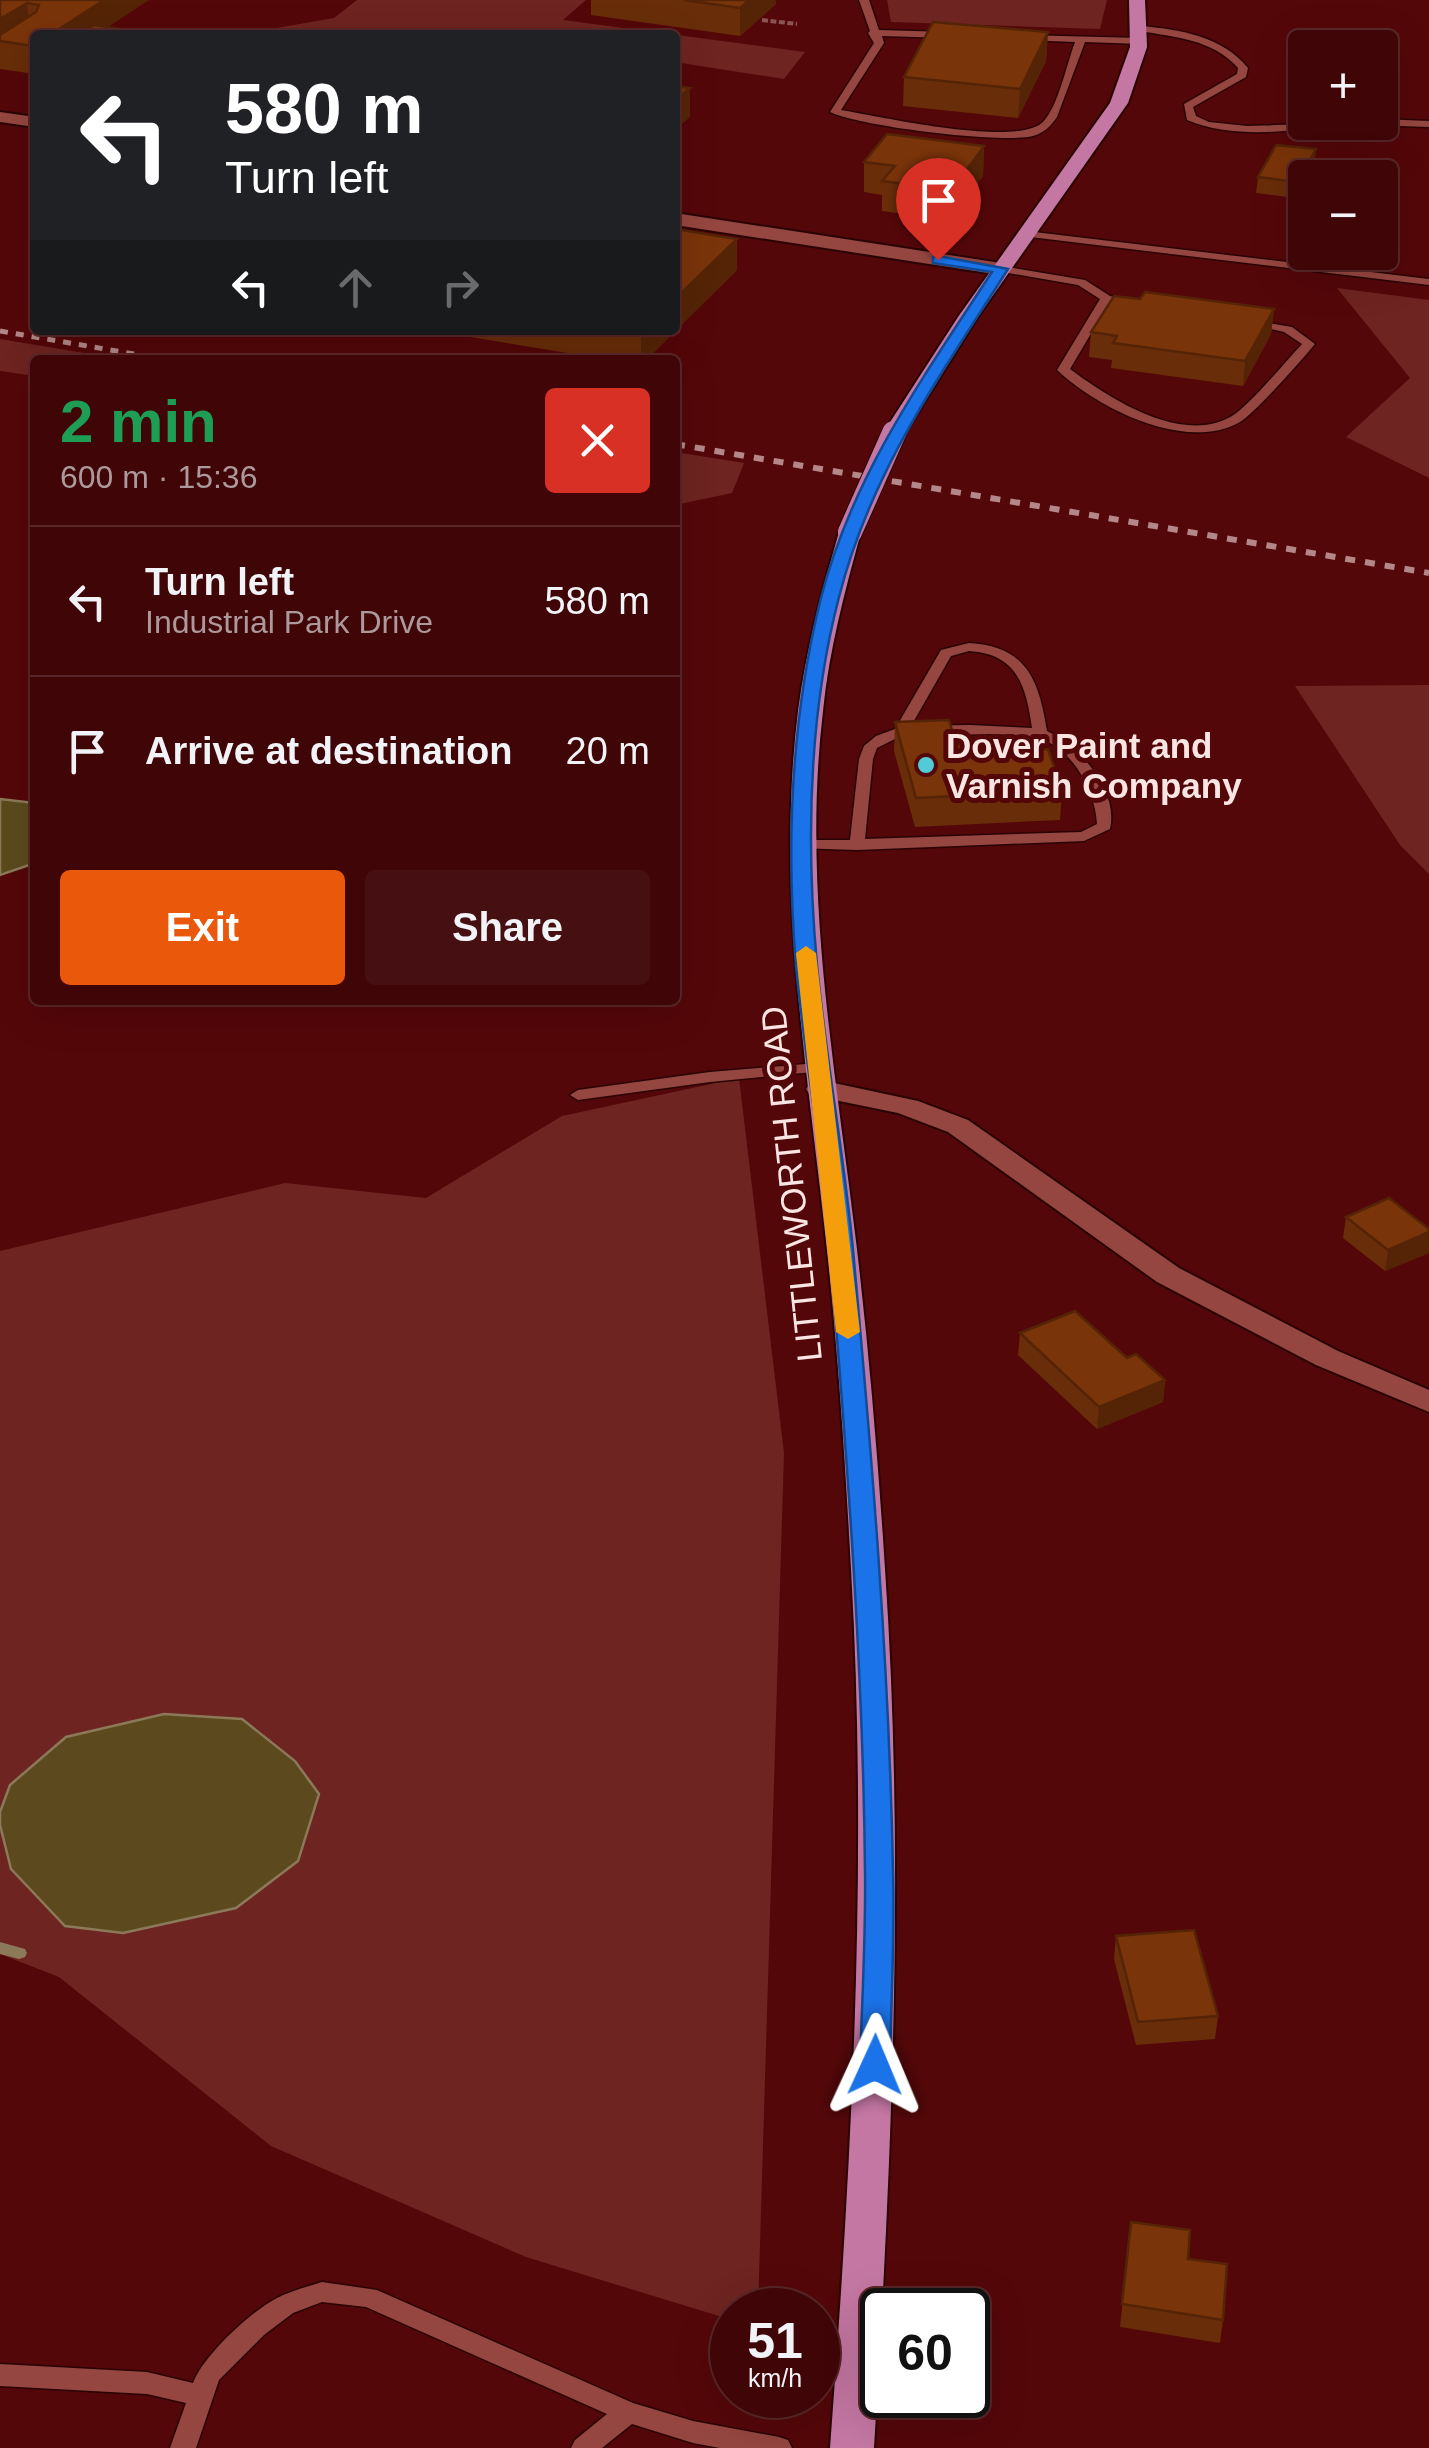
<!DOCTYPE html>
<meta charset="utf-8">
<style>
:root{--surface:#3f0507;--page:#460f11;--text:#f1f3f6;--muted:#ad999b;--line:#582628;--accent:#ea580c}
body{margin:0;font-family:Arial,sans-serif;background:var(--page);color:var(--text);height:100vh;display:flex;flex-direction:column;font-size:38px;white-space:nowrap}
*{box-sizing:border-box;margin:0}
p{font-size:32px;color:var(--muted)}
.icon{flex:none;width:55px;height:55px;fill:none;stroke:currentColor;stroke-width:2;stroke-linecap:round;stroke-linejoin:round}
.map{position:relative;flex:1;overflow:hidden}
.panel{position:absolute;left:30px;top:355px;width:650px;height:650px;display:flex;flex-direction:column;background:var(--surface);border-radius:10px;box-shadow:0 10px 40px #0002,0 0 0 2px var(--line)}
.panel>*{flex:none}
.hud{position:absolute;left:30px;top:30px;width:650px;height:305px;border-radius:10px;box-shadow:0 10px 40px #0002,0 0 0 2px var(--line);background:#202124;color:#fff;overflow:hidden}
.fabs{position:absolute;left:1288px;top:30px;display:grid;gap:20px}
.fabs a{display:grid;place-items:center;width:110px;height:110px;border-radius:10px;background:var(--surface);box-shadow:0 10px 40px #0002,0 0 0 2px var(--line);font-size:50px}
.speed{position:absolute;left:710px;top:2288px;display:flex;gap:20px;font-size:50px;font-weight:700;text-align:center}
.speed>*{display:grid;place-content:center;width:130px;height:130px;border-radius:50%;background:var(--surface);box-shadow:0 10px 40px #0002,0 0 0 2px var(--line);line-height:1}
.speed small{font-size:25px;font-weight:400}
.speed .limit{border:5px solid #111;border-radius:15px;background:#fff;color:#111}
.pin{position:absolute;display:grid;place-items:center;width:85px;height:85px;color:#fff;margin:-102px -42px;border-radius:50% 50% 50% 0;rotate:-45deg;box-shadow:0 0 10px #0007}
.pin .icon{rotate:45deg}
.me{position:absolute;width:110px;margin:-55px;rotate:1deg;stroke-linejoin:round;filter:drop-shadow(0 0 8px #0008)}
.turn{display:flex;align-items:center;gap:35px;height:210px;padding:0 30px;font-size:45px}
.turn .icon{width:130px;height:130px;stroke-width:2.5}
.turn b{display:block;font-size:70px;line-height:85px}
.lanes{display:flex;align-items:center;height:95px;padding:0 30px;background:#0003;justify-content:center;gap:50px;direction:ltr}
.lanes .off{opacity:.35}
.round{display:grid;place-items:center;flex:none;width:105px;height:105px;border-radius:10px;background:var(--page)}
.headline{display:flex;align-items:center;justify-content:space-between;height:170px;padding:0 30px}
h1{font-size:60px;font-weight:700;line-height:75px;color:#1e9e55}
.button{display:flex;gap:20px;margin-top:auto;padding:20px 30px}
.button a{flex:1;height:115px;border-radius:10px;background:var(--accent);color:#fff;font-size:40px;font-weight:700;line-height:115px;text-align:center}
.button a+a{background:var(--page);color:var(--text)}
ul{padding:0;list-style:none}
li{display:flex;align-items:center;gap:30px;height:150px;padding:0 30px;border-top:2px solid var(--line)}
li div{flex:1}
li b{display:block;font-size:38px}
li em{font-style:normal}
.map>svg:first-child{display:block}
.green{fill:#6e2420}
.water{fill:#5c4a1e;stroke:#8b7959;stroke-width:2.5}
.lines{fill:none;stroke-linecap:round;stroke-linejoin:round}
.stream{fill:#8b7959;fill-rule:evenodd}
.lane-casing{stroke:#2a0404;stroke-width:3}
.street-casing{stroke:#2a0404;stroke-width:4}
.primary-casing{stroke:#2a0404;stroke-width:4}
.path{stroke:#8c5353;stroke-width:4;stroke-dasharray:6 2.5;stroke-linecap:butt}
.lane{fill:#954640;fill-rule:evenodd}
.street{fill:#954640;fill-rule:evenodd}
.primary{fill:#c477a3;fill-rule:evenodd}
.rail-far1{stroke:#b48888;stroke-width:5;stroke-dasharray:8 8;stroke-linecap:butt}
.rail{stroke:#b48888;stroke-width:6;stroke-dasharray:10 10;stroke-linecap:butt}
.primary-bridge-casing{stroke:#2a0404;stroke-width:26;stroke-linecap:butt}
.primary-bridge{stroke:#c477a3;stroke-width:24}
.wall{fill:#692d09}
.shaded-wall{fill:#552407}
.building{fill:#7a340a;stroke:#552407;stroke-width:2.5}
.route{fill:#1a73e8;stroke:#114b97;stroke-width:2.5}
.slow{fill:#f59e0b}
.poi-dot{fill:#52cbd9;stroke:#540709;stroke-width:4}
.labels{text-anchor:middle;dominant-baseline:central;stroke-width:10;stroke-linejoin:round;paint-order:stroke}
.poi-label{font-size:35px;font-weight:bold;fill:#f9e6e3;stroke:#540709;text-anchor:start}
.street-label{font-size:35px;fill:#f9e6e3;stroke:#540709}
</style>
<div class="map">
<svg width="1429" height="2448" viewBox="0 0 1429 2448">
<rect width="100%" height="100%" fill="#540709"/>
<g class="green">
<polygon points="357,0 586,0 563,20 805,52 784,79 675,62 675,35 236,35 334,18"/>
<polygon points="887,0 1107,0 1100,29 891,22"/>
<polygon points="1337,288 1429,300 1429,478 1346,437 1410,378"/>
<polygon points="0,339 126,360 35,360 35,376 0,371"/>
<polygon points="675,452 744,463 732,493 675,505"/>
<polygon points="1429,685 1429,874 1400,845 1295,686"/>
<polygon points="739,1078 784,1453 758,2310 732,2310 732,2320 526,2257 271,2146 59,1977 0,1954 0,1251 285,1183 426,1198 562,1116"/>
</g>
<g class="water">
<polygon points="0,799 35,803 35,863 0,875"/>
<polygon points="164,1714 242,1719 295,1761 319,1794 298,1861 236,1908 123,1933 65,1926 11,1869 0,1825 0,1812 10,1785 66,1737"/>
</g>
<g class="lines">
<polygon class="stream" points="0,1942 25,1949 27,1953 25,1957 19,1959 0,1954"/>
<g class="lane-casing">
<g id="lane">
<path d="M 859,0 L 869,0 L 879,30 L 948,32 L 953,35 L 948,38 L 882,36 L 884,43 L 841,110 C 879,116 1016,148 1043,122 C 1058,107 1067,63 1075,42 L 1024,40 L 1019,37 L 1021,35 L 1141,38 L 1146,41 L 1141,44 L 1085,42 L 1057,117 C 1051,126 1044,133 1033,136 C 1001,144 858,126 830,112 L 874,43 L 868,33 L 870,31 Z"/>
<path d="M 1142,26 C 1181,30 1222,36 1248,68 L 1246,77 L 1193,107 L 1196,116 L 1209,122 L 1247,126 L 1362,122 L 1357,125 C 1301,128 1240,142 1187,120 L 1184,104 L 1237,74 L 1238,68 C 1212,39 1175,37 1139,31 L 1137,29 Z"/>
<polygon points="1380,119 1429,121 1429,127 1368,125 1363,122 1380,122"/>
<polygon points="1026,231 1429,279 1429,285 1022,236 1022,232"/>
<path d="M 1001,266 L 1085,280 L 1110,296 L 1138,304 L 1140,306 L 1134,309 L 1109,303 L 1070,369 C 1109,398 1182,446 1232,416 C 1250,405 1285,362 1302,344 L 1284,332 L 1245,323 L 1245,319 L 1292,327 L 1315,344 C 1301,361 1256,412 1240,422 C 1186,453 1097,408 1057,370 L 1100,299 L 1078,285 L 997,271 L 995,269 Z"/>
<path d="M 969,643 C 1027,646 1039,681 1047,731 C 1080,746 1119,791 1110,829 L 1084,841 L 857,850 L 796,848 L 793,845 L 796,842 L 801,840 L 850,840 L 859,759 L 864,746 L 876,736 L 895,729 L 941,650 ZM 969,651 C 1018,654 1026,687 1032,728 L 970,725 L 911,726 L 951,656 ZM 993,734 C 1006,735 1021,734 1034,737 C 1071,745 1095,789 1097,824 L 1081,832 L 865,839 L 873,759 L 877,748 L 901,736 Z"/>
<polygon points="817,1063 823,1065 825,1068 823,1071 710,1082 578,1100 570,1095 578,1090 710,1072"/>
<path d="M 322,2282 L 377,2290 L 633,2403 L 693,2421 L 779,2437 L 788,2440 L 792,2448 L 720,2448 L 693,2443 L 632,2424 L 602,2448 L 571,2448 L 575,2440 L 607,2414 L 366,2307 L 322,2302 L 293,2313 L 264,2335 L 219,2380 L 196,2448 L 170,2448 L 186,2403 L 147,2394 L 0,2386 L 0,2364 L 147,2372 L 193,2383 C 203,2356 250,2312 277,2298 C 290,2291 307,2287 322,2282 Z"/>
</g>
</g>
<g class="street-casing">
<g id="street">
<polygon points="0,112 35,117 35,127 0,122"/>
<polygon points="675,213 1001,263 1011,269 1001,275 675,225"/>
<polygon points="820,1080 918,1101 968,1120 1179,1268 1338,1351 1429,1390 1429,1412 1316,1365 1157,1282 948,1132 898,1113 810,1095 806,1089 810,1083"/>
</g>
</g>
<g class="primary-casing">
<g id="primary">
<polygon points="1129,0 1145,0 1147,47 1128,103 977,318 902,438 886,438 883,433 958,317 1110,103 1130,47"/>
<path d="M 850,525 L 861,532 C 845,591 829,650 823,711 C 802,888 835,1066 856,1241 C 869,1350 878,1459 885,1569 C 905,1862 892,2155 874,2448 L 830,2448 C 852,2155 868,1862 851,1569 C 845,1459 838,1350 826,1241 C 807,1066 776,888 798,711 C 806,650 822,591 839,532 Z"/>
</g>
</g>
<polyline class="path" points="762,20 797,24"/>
<use href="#lane" class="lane"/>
<use href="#street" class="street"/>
<use href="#primary" class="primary"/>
<polyline class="rail-far1" points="0,331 169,360"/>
<polyline class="rail" points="675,444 1429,573"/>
<g class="primary-bridge-casing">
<polyline id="primary-bridge" points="850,532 894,433"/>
</g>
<use href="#primary-bridge" class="primary-bridge"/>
</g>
<g class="wall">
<polygon points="0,0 149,0 35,35 35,74 0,69"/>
<polygon points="591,0 776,0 776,4 740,36 591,15"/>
<polygon points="1048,32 1046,61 1018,118 903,106 904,77"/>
<polygon points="984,146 983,176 950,220 882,211 882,195 864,192 864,162"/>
<polygon points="1316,149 1314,165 1308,178 1305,178 1296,198 1256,193 1258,177"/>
<polygon points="737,239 737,270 646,360 610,360 428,330 675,330"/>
<polygon points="1140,299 1274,309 1271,334 1243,386 1111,368 1112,360 1089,357 1091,332"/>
<polygon points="895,722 956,744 965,753 1062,791 1060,820 915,827 894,751"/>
<polygon points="1346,1217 1429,1253 1385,1271 1343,1238"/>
<polygon points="1020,1333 1127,1358 1165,1380 1163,1402 1097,1429 1018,1355"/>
<polygon points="1116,1936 1218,2016 1215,2039 1136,2045 1114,1959"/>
<polygon points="1131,2222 1188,2259 1223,2320 1220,2343 1120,2327"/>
</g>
<g class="shaded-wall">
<polygon points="104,0 149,0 96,35 50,35"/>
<polygon points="749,0 776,0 776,4 740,36 740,8"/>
<polygon points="27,3 30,31 0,41 0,19"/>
<polygon points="1048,32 1046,61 1018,118 1020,89"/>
<polygon points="690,88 690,117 675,130 675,100"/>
<polygon points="984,146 983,176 950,220 952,190"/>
<polygon points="1316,149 1314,165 1308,178 1305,178 1305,182 1296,198 1298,182"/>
<polygon points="737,239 737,270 646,360 641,360 641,333 644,330 675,330 675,299"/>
<polygon points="1274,309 1271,334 1243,386 1245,361"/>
<polygon points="1429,1232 1429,1253 1385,1271 1388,1250"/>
<polygon points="1165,1380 1163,1402 1097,1429 1099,1407"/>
</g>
<g class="building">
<polygon points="0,0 104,0 50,35 35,35 35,44 33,46 0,41 0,35 36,12 39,5 27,3 0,19"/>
<polygon points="684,0 749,0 740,8"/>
<polygon points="933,22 1048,32 1020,89 904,77"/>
<polygon points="94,25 158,35 78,35"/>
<polygon points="675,86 690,88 675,100"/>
<polygon points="887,134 984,146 952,190 882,181 895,166 864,162"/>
<polygon points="1276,145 1316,149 1298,182 1258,177"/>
<polygon points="675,229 737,239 675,299"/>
<polygon points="1145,292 1274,309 1245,361 1113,343 1117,336 1091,332 1114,296 1140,299"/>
<polygon points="949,720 956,744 962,744 965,753 1048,749 1062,791 916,798 895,722"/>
<polygon points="1389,1198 1429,1229 1429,1232 1388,1250 1346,1217"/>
<polygon points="1075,1311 1127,1358 1136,1354 1165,1380 1099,1407 1020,1333"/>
<polygon points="1194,1930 1218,2016 1138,2022 1116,1936"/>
<polygon points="1131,2222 1190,2230 1188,2259 1227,2264 1223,2320 1122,2304"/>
</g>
<path class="route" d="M 938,256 L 1008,269 C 940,376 871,471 839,597 C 808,716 806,843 817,965 C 826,1060 844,1155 853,1250 C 872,1457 889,1663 893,1870 C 895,1935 891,2000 890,2065 L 886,2073 L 875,2077 L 865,2073 L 860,2065 C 862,2000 866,1935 865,1871 C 863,1664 847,1457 830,1251 C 823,1156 805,1061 796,966 C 786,844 791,718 821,598 C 852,476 924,376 992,272 L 933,263 L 933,257 Z"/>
<polygon class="slow" points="806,946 816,953 860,1332 848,1339 836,1332 796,953"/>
<circle class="poi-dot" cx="926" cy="765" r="10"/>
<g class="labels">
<g class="poi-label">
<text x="946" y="745">Dover Paint and<tspan x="946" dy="40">Varnish Company</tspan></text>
</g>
<g class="street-label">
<text transform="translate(791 1184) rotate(-96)">LITTLEWORTH ROAD</text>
</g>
</g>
</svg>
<div class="fabs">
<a>+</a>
<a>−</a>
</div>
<div class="speed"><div>51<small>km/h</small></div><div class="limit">60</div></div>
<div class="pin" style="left:938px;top:260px;background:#d93025"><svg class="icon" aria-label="arrive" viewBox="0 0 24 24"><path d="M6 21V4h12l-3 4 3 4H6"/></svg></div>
<svg class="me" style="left:875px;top:2065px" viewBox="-20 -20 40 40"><path d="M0-17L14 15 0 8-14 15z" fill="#1a73e8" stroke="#fff" stroke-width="4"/></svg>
<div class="hud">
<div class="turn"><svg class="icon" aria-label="left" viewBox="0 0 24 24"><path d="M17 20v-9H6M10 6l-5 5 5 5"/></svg><div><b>580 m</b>Turn left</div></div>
<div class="lanes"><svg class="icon" aria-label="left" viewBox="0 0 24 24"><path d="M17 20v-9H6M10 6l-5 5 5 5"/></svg><svg class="icon off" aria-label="ahead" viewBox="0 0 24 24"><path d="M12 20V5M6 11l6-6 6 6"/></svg><svg class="icon off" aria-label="right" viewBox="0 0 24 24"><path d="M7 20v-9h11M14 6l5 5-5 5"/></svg></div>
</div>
<section class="panel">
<div class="headline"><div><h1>2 min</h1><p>600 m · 15:36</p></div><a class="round" style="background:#d93025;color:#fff"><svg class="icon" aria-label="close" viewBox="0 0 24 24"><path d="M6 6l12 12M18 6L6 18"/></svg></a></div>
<ul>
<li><svg class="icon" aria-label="left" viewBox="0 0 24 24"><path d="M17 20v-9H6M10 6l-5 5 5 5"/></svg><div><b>Turn left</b><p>Industrial Park Drive</p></div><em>580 m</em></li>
<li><svg class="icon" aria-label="arrive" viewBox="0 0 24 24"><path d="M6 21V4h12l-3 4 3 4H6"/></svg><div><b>Arrive at destination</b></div><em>20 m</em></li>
</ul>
<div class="button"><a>Exit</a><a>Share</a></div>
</section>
</div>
